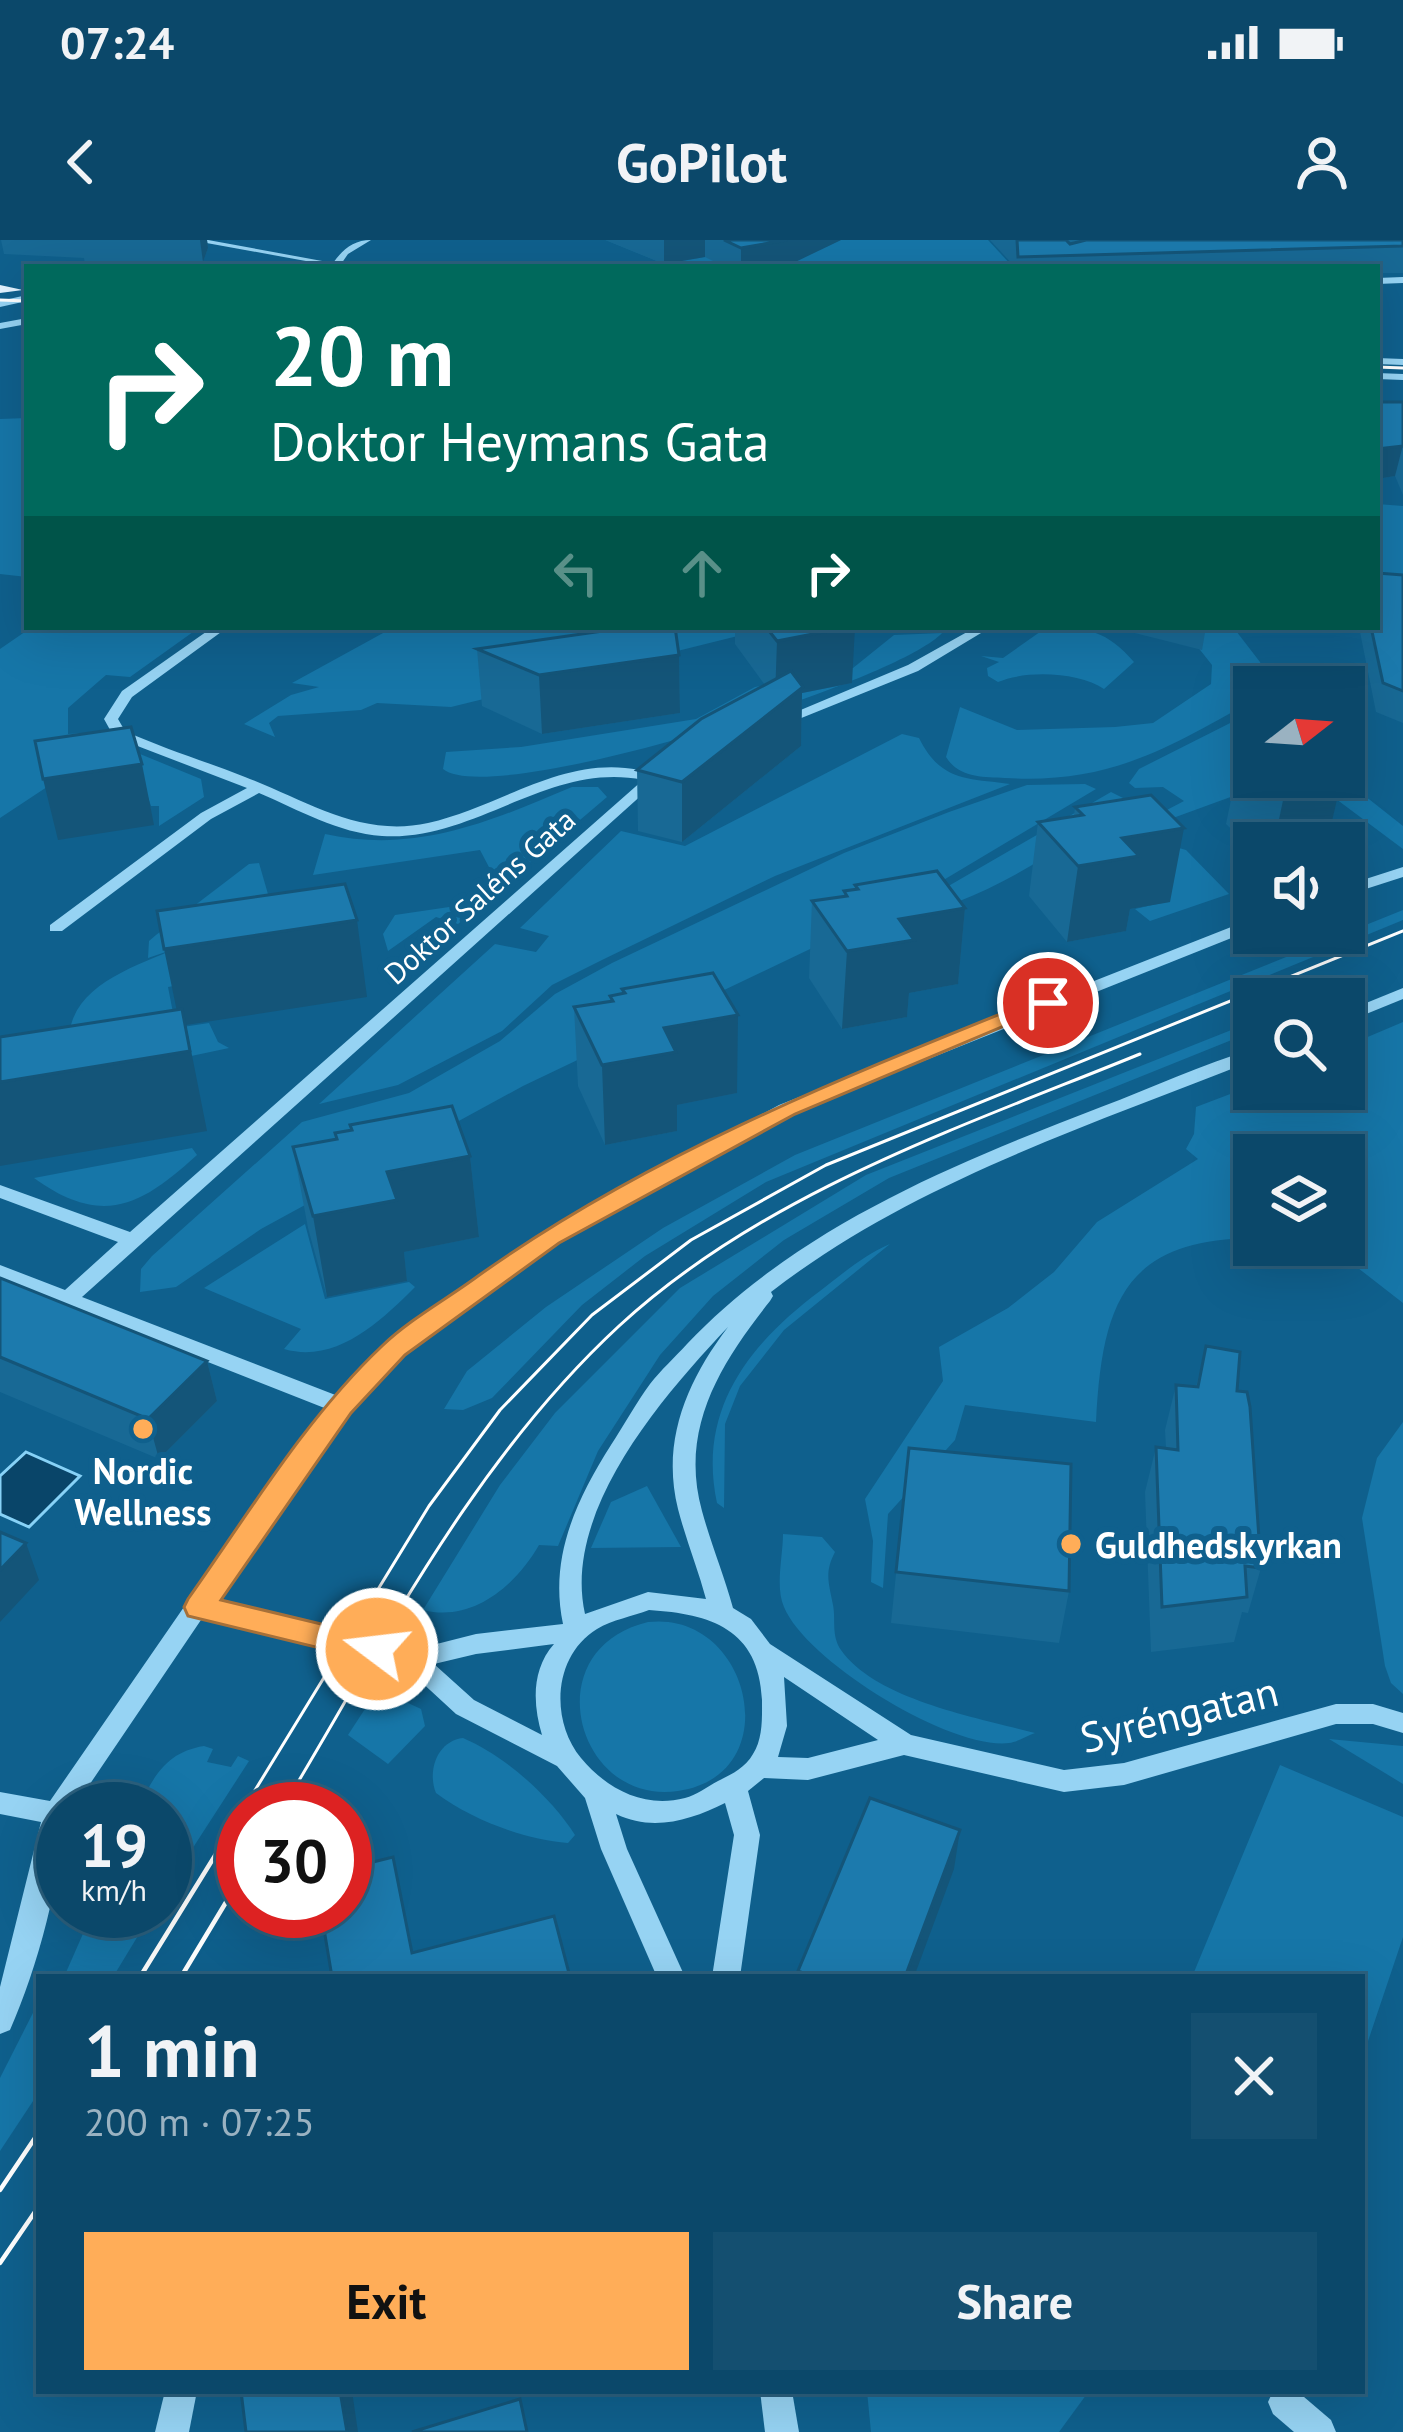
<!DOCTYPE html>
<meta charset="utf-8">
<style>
:root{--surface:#0b486a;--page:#144f70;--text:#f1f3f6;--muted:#9ab2c1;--line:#2b607e;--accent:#ffad58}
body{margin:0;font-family:"PT Sans",sans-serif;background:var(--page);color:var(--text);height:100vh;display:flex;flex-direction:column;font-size:45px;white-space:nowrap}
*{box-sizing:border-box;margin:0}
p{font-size:39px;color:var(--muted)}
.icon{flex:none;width:66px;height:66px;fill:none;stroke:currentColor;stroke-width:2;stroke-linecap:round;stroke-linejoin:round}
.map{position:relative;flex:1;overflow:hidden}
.drawer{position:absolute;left:36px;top:1734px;width:1329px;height:420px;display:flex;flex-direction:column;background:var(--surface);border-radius:0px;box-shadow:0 12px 48px #0002,0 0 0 3px var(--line)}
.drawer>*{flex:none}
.top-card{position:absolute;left:24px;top:24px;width:1356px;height:366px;border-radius:0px;box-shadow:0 12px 48px #0002,0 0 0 3px var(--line);background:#00695c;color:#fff;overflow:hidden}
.needle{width:78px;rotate:73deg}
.buttons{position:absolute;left:1233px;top:426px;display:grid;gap:24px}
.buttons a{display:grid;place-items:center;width:132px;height:132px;border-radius:0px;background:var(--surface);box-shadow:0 12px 48px #0002,0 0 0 3px var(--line);font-size:60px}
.speed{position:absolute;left:36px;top:1542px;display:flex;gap:24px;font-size:60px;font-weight:700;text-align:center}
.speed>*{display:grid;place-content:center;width:156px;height:156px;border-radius:50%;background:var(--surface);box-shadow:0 12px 48px #0002,0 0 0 3px var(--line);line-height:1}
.speed small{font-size:30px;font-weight:400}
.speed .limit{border:18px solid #d22;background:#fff;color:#111}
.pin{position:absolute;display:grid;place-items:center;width:102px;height:102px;color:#fff;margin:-51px;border:6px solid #fff;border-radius:50%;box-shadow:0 3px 12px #0007}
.me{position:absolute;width:132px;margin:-66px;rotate:285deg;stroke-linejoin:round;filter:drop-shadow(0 0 9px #0008)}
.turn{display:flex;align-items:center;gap:42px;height:252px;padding:0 48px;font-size:54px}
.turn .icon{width:156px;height:156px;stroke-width:2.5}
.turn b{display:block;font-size:84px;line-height:102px}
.lanes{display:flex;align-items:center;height:114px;padding:0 48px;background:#0003;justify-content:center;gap:60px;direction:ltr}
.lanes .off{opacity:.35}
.round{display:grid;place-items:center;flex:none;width:126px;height:126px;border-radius:0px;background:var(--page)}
.overview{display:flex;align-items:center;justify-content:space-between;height:204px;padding:0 48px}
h1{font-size:72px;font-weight:700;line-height:90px}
.primary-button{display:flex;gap:24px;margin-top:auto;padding:24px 48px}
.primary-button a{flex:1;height:138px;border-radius:0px;background:var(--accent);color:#111;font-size:48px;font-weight:700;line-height:138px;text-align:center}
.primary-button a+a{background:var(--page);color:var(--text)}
.status{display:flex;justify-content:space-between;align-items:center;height:84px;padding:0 60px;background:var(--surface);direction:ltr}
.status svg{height:33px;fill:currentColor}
header{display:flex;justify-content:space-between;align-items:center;height:156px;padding:0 48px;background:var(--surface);font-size:54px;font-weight:700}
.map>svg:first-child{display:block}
.green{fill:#1676a8}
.water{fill:#094569;stroke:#87d2f7;stroke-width:3}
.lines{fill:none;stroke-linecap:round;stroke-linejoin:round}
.minor{fill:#96d3f3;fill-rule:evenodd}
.major{fill:#e2f3ff;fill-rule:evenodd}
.tram-far1{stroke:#fff;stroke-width:3}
.tram{stroke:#fff;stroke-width:4.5}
.wall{fill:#186995}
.shaded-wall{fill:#145579}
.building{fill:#1c7aad;stroke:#145579;stroke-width:3}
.route{fill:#ffad58;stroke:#a67039;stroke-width:3}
.poi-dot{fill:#ffad58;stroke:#0f608d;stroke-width:4.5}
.labels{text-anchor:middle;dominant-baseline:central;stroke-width:12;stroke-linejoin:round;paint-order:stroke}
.far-street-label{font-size:30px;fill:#fff;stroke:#0f608d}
.poi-label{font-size:36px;font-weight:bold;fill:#fff;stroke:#0f608d}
.near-street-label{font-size:42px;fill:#fff;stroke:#0f608d}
</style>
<div class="status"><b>07:24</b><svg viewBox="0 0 49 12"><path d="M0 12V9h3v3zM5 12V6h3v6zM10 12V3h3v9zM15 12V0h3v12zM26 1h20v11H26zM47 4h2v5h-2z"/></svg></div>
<header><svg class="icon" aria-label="back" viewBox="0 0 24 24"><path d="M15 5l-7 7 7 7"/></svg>GoPilot<svg class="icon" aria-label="person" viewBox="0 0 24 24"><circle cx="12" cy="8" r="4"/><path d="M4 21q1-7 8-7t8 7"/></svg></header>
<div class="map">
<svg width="1403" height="2192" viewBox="0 0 1403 2192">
<rect width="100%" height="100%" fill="#0f608d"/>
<g class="green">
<polygon points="606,0 988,0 1013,27 672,27"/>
<polygon points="27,178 27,337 0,334 0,179"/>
<polygon points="1377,264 1403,266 1403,336 1377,334"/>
<polygon points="32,387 200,387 130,437 106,435 68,468 68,494 99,492 53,543 0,578 0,409"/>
<polygon points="394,387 774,387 451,467 377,463 361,470 278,476 269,483 275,497 244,484 291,455 319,447 292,443"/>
<path d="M 1047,387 C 1088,387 1107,391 1134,422 L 1104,449 C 1079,432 1026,430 998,442 L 988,436 L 987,428 L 999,422 L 981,416 L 1003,418 Z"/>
<path d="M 1182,387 L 1233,387 L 1260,422 L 1269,447 L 1254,447 L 1254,460 C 1166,509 1110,544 1005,538 C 983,537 959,538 946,517 L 960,467 L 1017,490 L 1115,487 L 1153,483 L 1211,444 L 1212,425 Z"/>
<path d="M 942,393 C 896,443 491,569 443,529 L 446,512 L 521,507 L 696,479 L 755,447 L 853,428 L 894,395 Z"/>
<polygon points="1254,471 1254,537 1341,537 1403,586 1403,609 1324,550 1236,555 1173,578 1161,573 1184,561 1163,547 1135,548 1129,543 1139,529"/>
<path d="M 902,494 L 919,498 C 941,542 967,538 1010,544 L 775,636 L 602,720 L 552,745 L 502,791 L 398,845 L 319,864 L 495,704 L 536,712 L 549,696 L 520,688 L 621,591 L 685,606 Z"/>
<polygon points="140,514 201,539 204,557 159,586 159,566 151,566 134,515"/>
<polygon points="1085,544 1096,549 900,666 523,846 261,989 176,1047 140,1052 141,1029 152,1016 302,882 409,853 500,801 555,754 612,723 844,613 949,572 1027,545"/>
<path d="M 572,547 L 598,547 L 607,557 L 500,648 L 480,610 L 313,635 L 325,594 C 416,614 489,582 572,547 Z"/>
<path d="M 1111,552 L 1129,561 C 1053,614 981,665 888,681 Z"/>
<polygon points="1165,604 1186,610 1229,654 1150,681 1135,669 1169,661"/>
<polygon points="259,623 274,675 148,718 149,701 156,695 249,624"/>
<polygon points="483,662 458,684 436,677 388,711 383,694 395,675"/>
<polygon points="1403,670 1403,680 766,942 645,1016 582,1065 492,1158 463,1170 444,1169 467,1131 546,1067 663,988 795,915"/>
<path d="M 184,705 L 206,740 L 168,747 L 176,788 L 209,783 L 218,802 L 229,808 L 163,822 L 70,790 C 78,741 145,723 184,705 Z"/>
<path d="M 1254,781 L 1254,791 L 889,938 L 784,1000 L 713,1056 L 660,1115 L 598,1211 L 558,1306 L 539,1305 C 516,1345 473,1383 423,1370 L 500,1245 L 555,1173 L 680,1048 L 866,935 Z"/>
<path d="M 1403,782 L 1403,1063 L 1349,1021 L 1300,1005 L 1344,1005 L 1344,915 L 1254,915 L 1254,998 C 1124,999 1102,1064 1096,1182 L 965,1165 L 955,1200 L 888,1274 L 883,1348 L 871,1342 L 873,1301 L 865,1259 L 943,1141 L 939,1107 L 1008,1068 L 1054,1032 L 1097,982 L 1198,919 L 1186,909 L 1194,894 L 1196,867 L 1254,845 L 1254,849 L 1344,849 L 1344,807 Z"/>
<path d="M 192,908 L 197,915 C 142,965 103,988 34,938 Z"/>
<path d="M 305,984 L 325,1059 L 409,1042 L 415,1047 C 380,1082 336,1124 284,1109 L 301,1089 L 204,1048 Z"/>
<path d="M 890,1004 L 784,1090 L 740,1146 L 725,1184 L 724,1268 L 717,1263 C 697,1170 749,1104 820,1051 C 842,1034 864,1015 890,1004 Z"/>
<polygon points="1403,1182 1403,1454 1391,1443 1385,1426 1362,1278 1377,1218"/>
<polygon points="647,1246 681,1307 591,1308 611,1262"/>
<path d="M 783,1294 L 822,1297 L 835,1312 C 824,1333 829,1343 833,1365 C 836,1380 831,1395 841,1410 C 876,1460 979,1478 1035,1493 C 1027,1496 1017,1502 1009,1503 C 950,1510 806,1421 784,1367 C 775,1347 783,1316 783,1294 Z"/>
<path d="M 648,1382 C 751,1370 789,1535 678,1551 C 576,1566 534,1409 648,1382 Z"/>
<polygon points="378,1449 421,1469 425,1486 388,1524 348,1495"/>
<path d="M 463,1498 C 505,1516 550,1556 575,1595 L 568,1603 C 523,1599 472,1580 436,1553 C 427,1531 437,1501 463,1498 Z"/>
<polygon points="1329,1499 1403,1506 1403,1544"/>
<path d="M 204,1506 L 213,1509 L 207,1522 L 231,1527 L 238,1516 L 249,1521 L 165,1651 L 165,1569 L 138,1569 C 153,1537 166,1512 204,1506 Z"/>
<polygon points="1280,1525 1403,1577 1403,1697 1362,1819 1362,1737 1192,1737"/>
<polygon points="93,1671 153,1671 113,1737 64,1737"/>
<polygon points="39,1761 39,1852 0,1911 0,1838"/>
<polygon points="867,2151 1089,2151 1059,2192 871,2192"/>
</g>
<polygon class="water" points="26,1212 80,1236 29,1287 0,1274 0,1236"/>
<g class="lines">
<g class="minor">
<path d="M 190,0 L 208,0 L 333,23 C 343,9 354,0 371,0 L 348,14 L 339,27 Z"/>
<polygon points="1403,37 1403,43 1377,44 1377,38"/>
<polygon points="27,55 27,61 0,67 0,61"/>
<polygon points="27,78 27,84 0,89 0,83"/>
<polygon points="1377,118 1403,119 1403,125 1377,124"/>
<polygon points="1377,133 1403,134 1403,140 1377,139"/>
<path d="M 213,387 L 228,387 L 132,457 L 118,479 L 125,491 C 164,509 205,521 245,537 C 306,560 360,598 428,583 C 500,567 563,515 639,530 C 650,532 655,530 664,535 L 82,1057 L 338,1156 L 389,1104 L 543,992 L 779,865 L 1254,678 L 1254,689 L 793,873 L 557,1002 L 403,1114 L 349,1171 L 214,1361 L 346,1389 L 413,1410 L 476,1394 L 563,1384 C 549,1318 576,1260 611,1205 C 624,1185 636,1163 650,1144 C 661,1130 675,1117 687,1104 C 798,987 953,924 1101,867 C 1152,848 1202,824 1254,809 L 1254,820 C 1089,886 913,942 771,1052 L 773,1056 L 770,1061 C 721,1123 679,1188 702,1271 C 711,1304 724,1335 733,1368 L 751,1379 L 770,1404 L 911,1495 L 1064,1530 L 1124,1523 L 1336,1464 L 1373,1464 L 1403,1473 L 1403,1493 L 1373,1484 L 1336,1484 L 1124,1545 L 1064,1552 L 904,1515 L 808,1540 L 764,1538 L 748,1551 L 760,1595 L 740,1737 L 712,1737 L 734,1595 L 725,1563 C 691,1580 653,1592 616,1574 L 627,1609 L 685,1737 L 657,1737 L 601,1609 L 585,1558 L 557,1526 L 456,1474 L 405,1427 L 346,1409 L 203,1377 L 73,1569 L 63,1569 C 63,1636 37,1729 10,1790 L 0,1794 L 0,1747 L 41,1582 L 0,1574 L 0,1552 L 50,1561 L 253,1267 L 327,1169 L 0,1040 L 0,1025 L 65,1050 L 118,1002 L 0,958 L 0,945 L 130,992 L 643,540 C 549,521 475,602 382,596 C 338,593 299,570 259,553 L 211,579 L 62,691 L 50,691 L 50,685 L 201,573 L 247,548 L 114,497 L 104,479 L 122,451 ZM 728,1087 C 687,1141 661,1201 678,1269 C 686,1300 698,1329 706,1359 L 648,1352 L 585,1374 C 562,1271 663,1156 728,1087 ZM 649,1370 C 711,1374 759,1389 762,1460 C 762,1478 763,1498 753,1514 C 745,1528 732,1534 718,1541 C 707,1547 696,1555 685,1558 C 643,1569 606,1548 581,1518 C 550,1480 553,1416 597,1389 C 612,1380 633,1376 649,1370 ZM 554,1404 C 531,1430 533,1465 542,1495 L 474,1460 L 434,1424 L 476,1414 ZM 784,1437 L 878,1500 L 808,1518 L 778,1517 L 787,1486 Z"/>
<polygon points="976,387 991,387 918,431 784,485 772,482 908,425"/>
<polygon points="1403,627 1403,637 1344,656 1344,646"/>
<polygon points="1403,748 1403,759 1344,783 1344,772"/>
<polygon points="165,2151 197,2151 189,2192 155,2192"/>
<polygon points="760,2151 792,2151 799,2192 765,2192"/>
<polygon points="1273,2151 1297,2151 1331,2180 1336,2192 1294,2192 1273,2174 1268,2162"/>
</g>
<polygon class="major" points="0,45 23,50 0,53"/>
<g class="tram-far1">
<polyline points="0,60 27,61"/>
<polyline points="1377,127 1403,128"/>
<path d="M 282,1569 C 383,1401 473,1221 619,1086 C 763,953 961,887 1140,814"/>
<polyline points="227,1596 429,1266 500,1170 592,1075 691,1000 826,925 1403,691"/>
</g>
<g class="tram">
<polyline points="140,1737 229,1593"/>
<polyline points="181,1737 243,1634"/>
<polyline points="0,1950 39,1892"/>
<polyline points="0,2023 39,1966"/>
</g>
</g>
<g class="wall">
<polygon points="1,0 207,0 208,8 203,22 85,25 84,18 4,14"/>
<polygon points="605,0 841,0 783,27 725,27 705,17 664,24"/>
<polygon points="990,0 1403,0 1403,33 1377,33 1377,27 1015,27"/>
<polygon points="1377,162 1403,162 1403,255 1395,236 1377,239"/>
<polygon points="1403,335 1403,483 1376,472 1359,387 1377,387"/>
<polygon points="735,387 766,387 852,443 802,453 801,506 682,602 638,591 637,530 765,445 735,404"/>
<polygon points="1111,387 1206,387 1202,410"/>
<polygon points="477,409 679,415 680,473 542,494 482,466"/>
<polygon points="1254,509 1254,537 1336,537 1327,603 1254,603 1254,611 1226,584 1241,511"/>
<polygon points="1075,567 1170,662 1130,669 1126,691 1067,702 1029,656 1038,582 1074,576"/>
<polygon points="855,645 965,668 958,744 909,753 907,777 842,789 809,738 812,661 844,656 844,651 855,650"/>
<polygon points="622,749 737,853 677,865 677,891 605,905 578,846 574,767 610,761 610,756 622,754"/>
<polygon points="335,893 470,916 479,997 404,1012 407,1041 327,1057 308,988 293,907 336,899"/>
<polygon points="0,1038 207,1121 217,1161 159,1219 0,1152"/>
<polygon points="1206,1106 1237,1151 1261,1328 1248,1373 1242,1372 1234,1402 1151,1412 1145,1252 1156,1207 1166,1208 1165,1190 1176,1145 1196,1147"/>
<polygon points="909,1208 1069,1351 1059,1403 891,1383"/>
</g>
<g class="shaded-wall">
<polygon points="200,0 207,0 208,8 203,22"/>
<polygon points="664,0 705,0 705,17 664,24"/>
<polygon points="787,0 841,0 787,26 741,27 741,8"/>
<polygon points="1403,205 1395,236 1377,239 1377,209"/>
<polygon points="849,387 855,387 852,443 802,453 801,506 682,602 682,542 775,458 777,401"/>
<polygon points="679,415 680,473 542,494 539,435"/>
<polygon points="142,524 154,585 58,600 43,539"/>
<polygon points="1341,542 1327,603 1274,603 1285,551"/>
<polygon points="1184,588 1170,662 1130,669 1126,691 1067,702 1078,626 1122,598"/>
<polygon points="965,668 958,744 909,753 907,777 842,789 847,711 899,679"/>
<polygon points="357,680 367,757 186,785 207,891 0,926 0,842 180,786 164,709"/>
<polygon points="738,775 737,853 677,865 677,891 605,905 602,825 664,788"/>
<polygon points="470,916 479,997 404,1012 407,1041 327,1057 313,976 387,932"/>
<polygon points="207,1121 217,1161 159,1219 148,1179"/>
<polygon points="26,1303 39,1340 0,1382 0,1330"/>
<polygon points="960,1590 954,1629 914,1737 905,1737"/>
<polygon points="340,2151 352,2151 358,2192 347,2192"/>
</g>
<g class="building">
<polygon points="724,0 787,0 741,8"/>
<polygon points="1017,0 1066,0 1070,4 1086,0 1403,0 1403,6 1018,17"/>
<polygon points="1377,162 1403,162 1403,206 1377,209"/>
<polygon points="1377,333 1403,335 1403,451 1383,443 1371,387 1377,387"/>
<polygon points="631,387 675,387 679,415 539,435 477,409"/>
<polygon points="766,387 849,387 777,401"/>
<polygon points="791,431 803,447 682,542 637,530 701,479"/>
<polygon points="131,487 142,524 43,539 35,501"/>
<polygon points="1254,509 1254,523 1241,511"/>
<polygon points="1269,537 1336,537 1341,542 1285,551"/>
<polygon points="1151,555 1184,588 1122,598 1139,616 1078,626 1038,582 1083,575 1075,567"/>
<polygon points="937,631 965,668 899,679 914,700 847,711 812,661 847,656 844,651 858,649 855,645"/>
<polygon points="345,644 357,680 164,709 157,671"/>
<polygon points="713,733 738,775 664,788 676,812 602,825 574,767 613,761 610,756 625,753 622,749"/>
<polygon points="182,769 190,811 0,842 0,797"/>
<polygon points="452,866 470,916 387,932 397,960 313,976 293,907 337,899 335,893 352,890 350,885"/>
<polygon points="0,1038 207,1121 148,1179 0,1117"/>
<polygon points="1206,1106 1240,1112 1237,1151 1247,1152 1250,1167 1261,1328 1245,1326 1247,1357 1162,1367 1156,1207 1178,1210 1176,1145 1198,1147"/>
<polygon points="909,1208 1071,1224 1069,1351 896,1332"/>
<polygon points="0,1292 26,1303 0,1330"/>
<polygon points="870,1558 960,1590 905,1737 813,1737 798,1731"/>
<polygon points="393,1617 412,1713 554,1676 570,1737 332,1737 321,1671 345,1671 345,1629"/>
<polygon points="241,2151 340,2151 347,2192 246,2192"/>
<polygon points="520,2159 527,2192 412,2192"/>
</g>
<path class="route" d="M 1040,758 L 1059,763 L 795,874 L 559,1003 L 405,1115 L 351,1173 L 221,1360 L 388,1400 L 393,1409 L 388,1418 L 377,1422 L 188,1376 L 184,1367 L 188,1359 C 249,1273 305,1179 382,1106 C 410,1079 447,1059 478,1036 C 651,913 844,837 1040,758 Z"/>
<g class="poi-dot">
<circle cx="143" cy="1189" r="12"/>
<circle cx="1071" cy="1304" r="12"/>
</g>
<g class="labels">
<g class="far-street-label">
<text transform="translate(479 656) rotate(-42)">Doktor Saléns Gata</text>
</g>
<g class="poi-label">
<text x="143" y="1230">Nordic<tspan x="143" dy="41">Wellness</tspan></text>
<text x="1095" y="1304" text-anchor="start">Guldhedskyrkan</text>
</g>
<g class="near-street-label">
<text transform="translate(1179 1474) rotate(-14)">Syréngatan</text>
</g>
</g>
</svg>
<div class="buttons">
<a><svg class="needle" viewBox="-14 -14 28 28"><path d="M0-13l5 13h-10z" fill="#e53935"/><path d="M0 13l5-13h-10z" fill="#9ab2c1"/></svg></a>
<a><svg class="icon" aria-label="sound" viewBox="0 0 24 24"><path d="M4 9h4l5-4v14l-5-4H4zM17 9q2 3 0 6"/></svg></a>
<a><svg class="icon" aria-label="search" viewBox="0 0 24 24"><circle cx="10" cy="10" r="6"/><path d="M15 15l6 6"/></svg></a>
<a><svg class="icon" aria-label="layers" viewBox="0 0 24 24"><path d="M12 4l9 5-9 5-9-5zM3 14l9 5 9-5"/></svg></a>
</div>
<div class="speed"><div>19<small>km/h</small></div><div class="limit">30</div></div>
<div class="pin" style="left:1048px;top:763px;background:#d93025"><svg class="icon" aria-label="arrive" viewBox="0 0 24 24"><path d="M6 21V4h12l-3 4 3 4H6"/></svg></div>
<svg class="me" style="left:377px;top:1409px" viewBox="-20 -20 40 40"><circle r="17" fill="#ffad58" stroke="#fff" stroke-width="3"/><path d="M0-11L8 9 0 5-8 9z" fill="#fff"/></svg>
<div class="top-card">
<div class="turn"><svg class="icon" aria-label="right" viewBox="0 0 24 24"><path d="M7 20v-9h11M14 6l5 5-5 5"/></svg><div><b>20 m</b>Doktor Heymans Gata</div></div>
<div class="lanes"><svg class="icon off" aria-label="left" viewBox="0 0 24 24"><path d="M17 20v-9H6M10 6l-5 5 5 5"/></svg><svg class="icon off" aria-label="ahead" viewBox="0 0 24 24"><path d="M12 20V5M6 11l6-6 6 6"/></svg><svg class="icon" aria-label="right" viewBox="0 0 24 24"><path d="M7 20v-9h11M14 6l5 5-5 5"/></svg></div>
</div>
<section class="drawer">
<div class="overview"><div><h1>1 min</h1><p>200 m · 07:25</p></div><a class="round"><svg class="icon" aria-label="close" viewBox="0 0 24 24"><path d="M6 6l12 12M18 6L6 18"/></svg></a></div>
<div class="primary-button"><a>Exit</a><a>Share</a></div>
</section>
</div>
